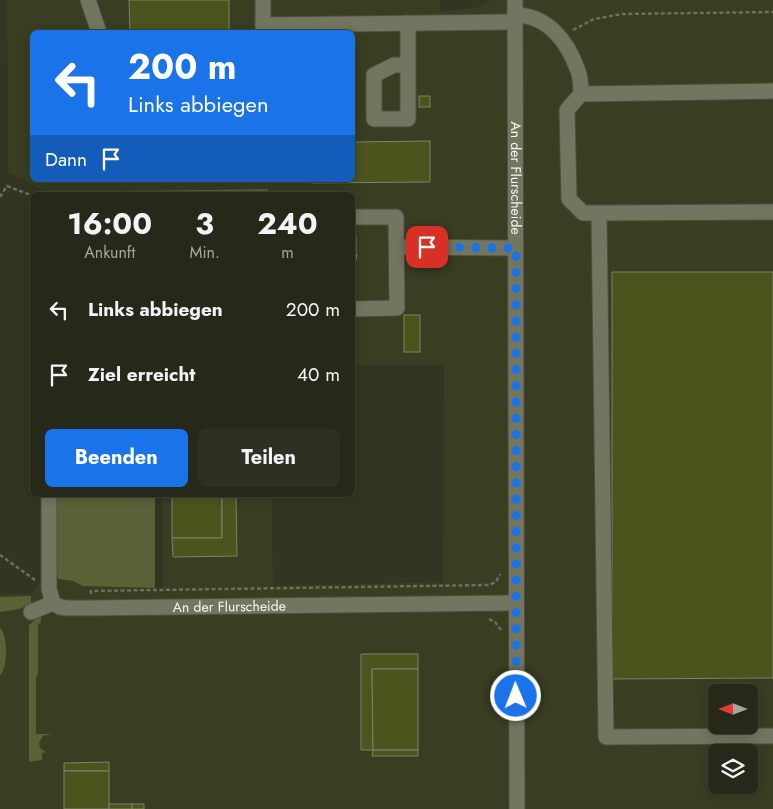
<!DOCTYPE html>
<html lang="de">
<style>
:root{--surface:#262819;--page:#2e3022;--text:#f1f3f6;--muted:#a4a6a2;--line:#424438;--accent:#1a73e8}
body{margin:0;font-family:Jost,sans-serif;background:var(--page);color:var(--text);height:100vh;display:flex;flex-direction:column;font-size:19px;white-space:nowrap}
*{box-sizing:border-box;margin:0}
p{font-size:16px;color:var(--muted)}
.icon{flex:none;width:28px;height:28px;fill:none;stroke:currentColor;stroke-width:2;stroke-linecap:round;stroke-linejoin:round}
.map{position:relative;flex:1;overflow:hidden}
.sheet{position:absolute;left:30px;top:192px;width:325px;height:305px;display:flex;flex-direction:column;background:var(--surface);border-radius:8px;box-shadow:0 2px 12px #0003,0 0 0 1px var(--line)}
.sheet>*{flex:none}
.hud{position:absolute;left:30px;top:30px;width:325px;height:152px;border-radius:8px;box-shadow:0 2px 12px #0003,0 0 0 1px var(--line);background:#1a73e8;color:#fff;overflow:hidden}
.needle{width:32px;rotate:270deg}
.tools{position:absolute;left:708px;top:684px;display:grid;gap:10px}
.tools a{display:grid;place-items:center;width:50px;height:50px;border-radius:8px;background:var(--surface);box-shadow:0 2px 12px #0003,0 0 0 1px var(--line);font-size:25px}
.pin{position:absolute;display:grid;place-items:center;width:42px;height:42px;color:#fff;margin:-21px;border-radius:10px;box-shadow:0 2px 8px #0006}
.me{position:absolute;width:55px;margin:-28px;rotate:359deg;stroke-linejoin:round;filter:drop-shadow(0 0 4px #0008)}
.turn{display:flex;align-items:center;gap:18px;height:105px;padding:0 15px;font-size:22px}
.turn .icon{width:65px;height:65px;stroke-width:2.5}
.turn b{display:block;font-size:35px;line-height:42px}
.then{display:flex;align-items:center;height:48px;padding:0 15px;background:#0003;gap:10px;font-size:19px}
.eta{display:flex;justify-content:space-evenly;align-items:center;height:85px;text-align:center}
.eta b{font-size:30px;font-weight:700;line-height:35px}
.button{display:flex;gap:10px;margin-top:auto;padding:10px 15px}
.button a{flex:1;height:58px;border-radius:8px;background:var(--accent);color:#fff;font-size:20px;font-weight:700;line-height:58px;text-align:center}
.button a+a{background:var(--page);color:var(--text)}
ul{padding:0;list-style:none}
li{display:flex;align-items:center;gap:15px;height:65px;padding:0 15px}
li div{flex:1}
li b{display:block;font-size:19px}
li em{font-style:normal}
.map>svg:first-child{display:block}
.built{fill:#393d22;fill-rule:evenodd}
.green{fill:#5b6137}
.building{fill:#4d531d;stroke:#7e826c}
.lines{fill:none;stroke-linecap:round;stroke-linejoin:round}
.minor-casing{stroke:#4e5140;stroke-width:17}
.path{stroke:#6c6f5e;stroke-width:2.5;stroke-dasharray:4 2.5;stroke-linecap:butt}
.minor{stroke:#727660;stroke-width:15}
.route{stroke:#1a73e8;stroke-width:9;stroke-dasharray:0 16.2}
.labels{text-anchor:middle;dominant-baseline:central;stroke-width:4;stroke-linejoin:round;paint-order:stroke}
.street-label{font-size:14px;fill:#f4f7ea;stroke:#1a1c13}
</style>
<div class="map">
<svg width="773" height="809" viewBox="0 0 773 809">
<rect width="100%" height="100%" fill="#323521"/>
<path class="built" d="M 7,0 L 440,0 L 440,12 L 474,8 L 486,4 L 491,0 L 773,0 L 773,809 L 0,809 L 0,594 L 31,594 L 42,579 L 58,579 L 73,581 L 83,586 L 163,588 L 162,495 L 272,495 L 273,586 L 443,582 L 444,365 L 353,365 L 352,195 L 268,195 L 268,189 L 47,192 L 8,172 ZM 32,32 L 352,32 L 352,180 L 32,180 ZM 716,692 L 749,692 L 749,725 L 716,725 ZM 716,752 L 749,752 L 749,785 L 716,785 Z"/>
<g class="green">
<polygon points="268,189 268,195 47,195 47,192"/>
<polygon points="56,495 155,495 155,588 83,586 73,581 58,579 56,570"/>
<polygon points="31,596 31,604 19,609 0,612 0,597"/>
<polygon points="38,617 41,617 41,622 38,625 38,674 36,677 36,734 52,734 43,736 39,743 40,748 46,752 42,753 42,760 29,762 29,625"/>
<path d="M 0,628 C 8,635 8,668 0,675 Z"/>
</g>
<g class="building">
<polygon points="129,0 229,0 229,32 130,32"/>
<rect x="419" y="96" width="11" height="11"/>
<polygon points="430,141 430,182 311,183 311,180 352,180 352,142"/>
<polygon points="352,236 356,236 356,253 352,249"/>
<polygon points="352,249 357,255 356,260 352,263"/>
<polygon points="612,272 773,272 773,678 612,679"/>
<rect x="404" y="315" width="16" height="37"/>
<rect x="172" y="495" width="50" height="43"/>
<polygon points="222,495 236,495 237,556 173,557 172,538 222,538"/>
<polygon points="361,654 418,654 418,669 372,669 373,750 361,750"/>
<polygon points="372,669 418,669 418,750 373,750"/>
<polygon points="373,750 418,750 418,756 372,756"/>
<polygon points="109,762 109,771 64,771 64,763"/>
<rect x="64" y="771" width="45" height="38"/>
<rect x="109" y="804" width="23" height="5"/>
<rect x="132" y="804" width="12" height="5"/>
</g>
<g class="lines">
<g class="minor-casing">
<g id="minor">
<polyline points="88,0 99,32"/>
<polyline points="263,0 263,32"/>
<path id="s1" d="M 515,0 C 518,270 514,539 517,809"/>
<path d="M 515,15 C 548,15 568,42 578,71 C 581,78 581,86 581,94"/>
<polyline points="263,25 515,22"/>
<polyline points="408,65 394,65 374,75 374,119 408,119 408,23"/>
<polyline points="773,91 581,94 567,110 569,199 583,213 599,213 606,737 773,736"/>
<polyline points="599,213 773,212"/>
<polyline points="352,217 396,217 397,308 352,309"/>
<polyline points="397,247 516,248"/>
<path id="s2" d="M 49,495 L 49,589 L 53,603 L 60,607 L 67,608 L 91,608 L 515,603"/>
<polyline points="31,612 53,603"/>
</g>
</g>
<g class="path">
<polyline points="573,30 594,19 622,14 773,12"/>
<polyline points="0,197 7,186 28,194 32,198"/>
<polyline points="0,555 35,580"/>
<polyline points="91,594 91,591 489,585 496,582 500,574"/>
<polyline points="489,619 495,622 501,630"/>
</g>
<use href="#minor" class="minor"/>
</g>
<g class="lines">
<polyline class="route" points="427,247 516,248 516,696"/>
</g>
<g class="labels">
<g class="street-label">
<text stroke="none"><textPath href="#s1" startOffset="178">An der Flurscheide</textPath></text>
<text stroke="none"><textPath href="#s2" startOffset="286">An der Flurscheide</textPath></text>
</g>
</g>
</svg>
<div class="tools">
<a><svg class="needle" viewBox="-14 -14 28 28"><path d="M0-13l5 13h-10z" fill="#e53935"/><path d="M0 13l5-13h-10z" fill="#a4a6a2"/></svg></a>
<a><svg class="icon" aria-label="layers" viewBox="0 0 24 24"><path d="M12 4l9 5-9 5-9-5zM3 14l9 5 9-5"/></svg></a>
</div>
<div class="pin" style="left:427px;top:247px;background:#d93025"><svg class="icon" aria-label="arrive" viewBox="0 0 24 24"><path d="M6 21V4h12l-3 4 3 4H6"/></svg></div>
<svg class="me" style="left:516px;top:696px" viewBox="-20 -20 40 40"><circle r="17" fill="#1a73e8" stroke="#fff" stroke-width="3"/><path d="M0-11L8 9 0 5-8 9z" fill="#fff"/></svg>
<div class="hud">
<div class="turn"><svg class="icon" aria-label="left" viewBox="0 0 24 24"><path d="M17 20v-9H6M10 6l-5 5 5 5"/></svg><div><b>200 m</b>Links abbiegen</div></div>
<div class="then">Dann<svg class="icon" aria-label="arrive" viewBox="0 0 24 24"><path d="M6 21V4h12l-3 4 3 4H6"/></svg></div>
</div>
<section class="sheet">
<div class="eta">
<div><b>16:00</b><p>Ankunft</p></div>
<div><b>3</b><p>Min.</p></div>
<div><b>240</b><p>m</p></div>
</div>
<ul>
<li><svg class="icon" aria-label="left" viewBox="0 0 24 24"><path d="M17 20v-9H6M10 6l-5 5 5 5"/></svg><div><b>Links abbiegen</b></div><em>200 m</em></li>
<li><svg class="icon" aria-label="arrive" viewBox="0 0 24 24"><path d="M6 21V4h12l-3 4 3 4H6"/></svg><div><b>Ziel erreicht</b></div><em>40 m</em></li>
</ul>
<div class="button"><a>Beenden</a><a>Teilen</a></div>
</section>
</div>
